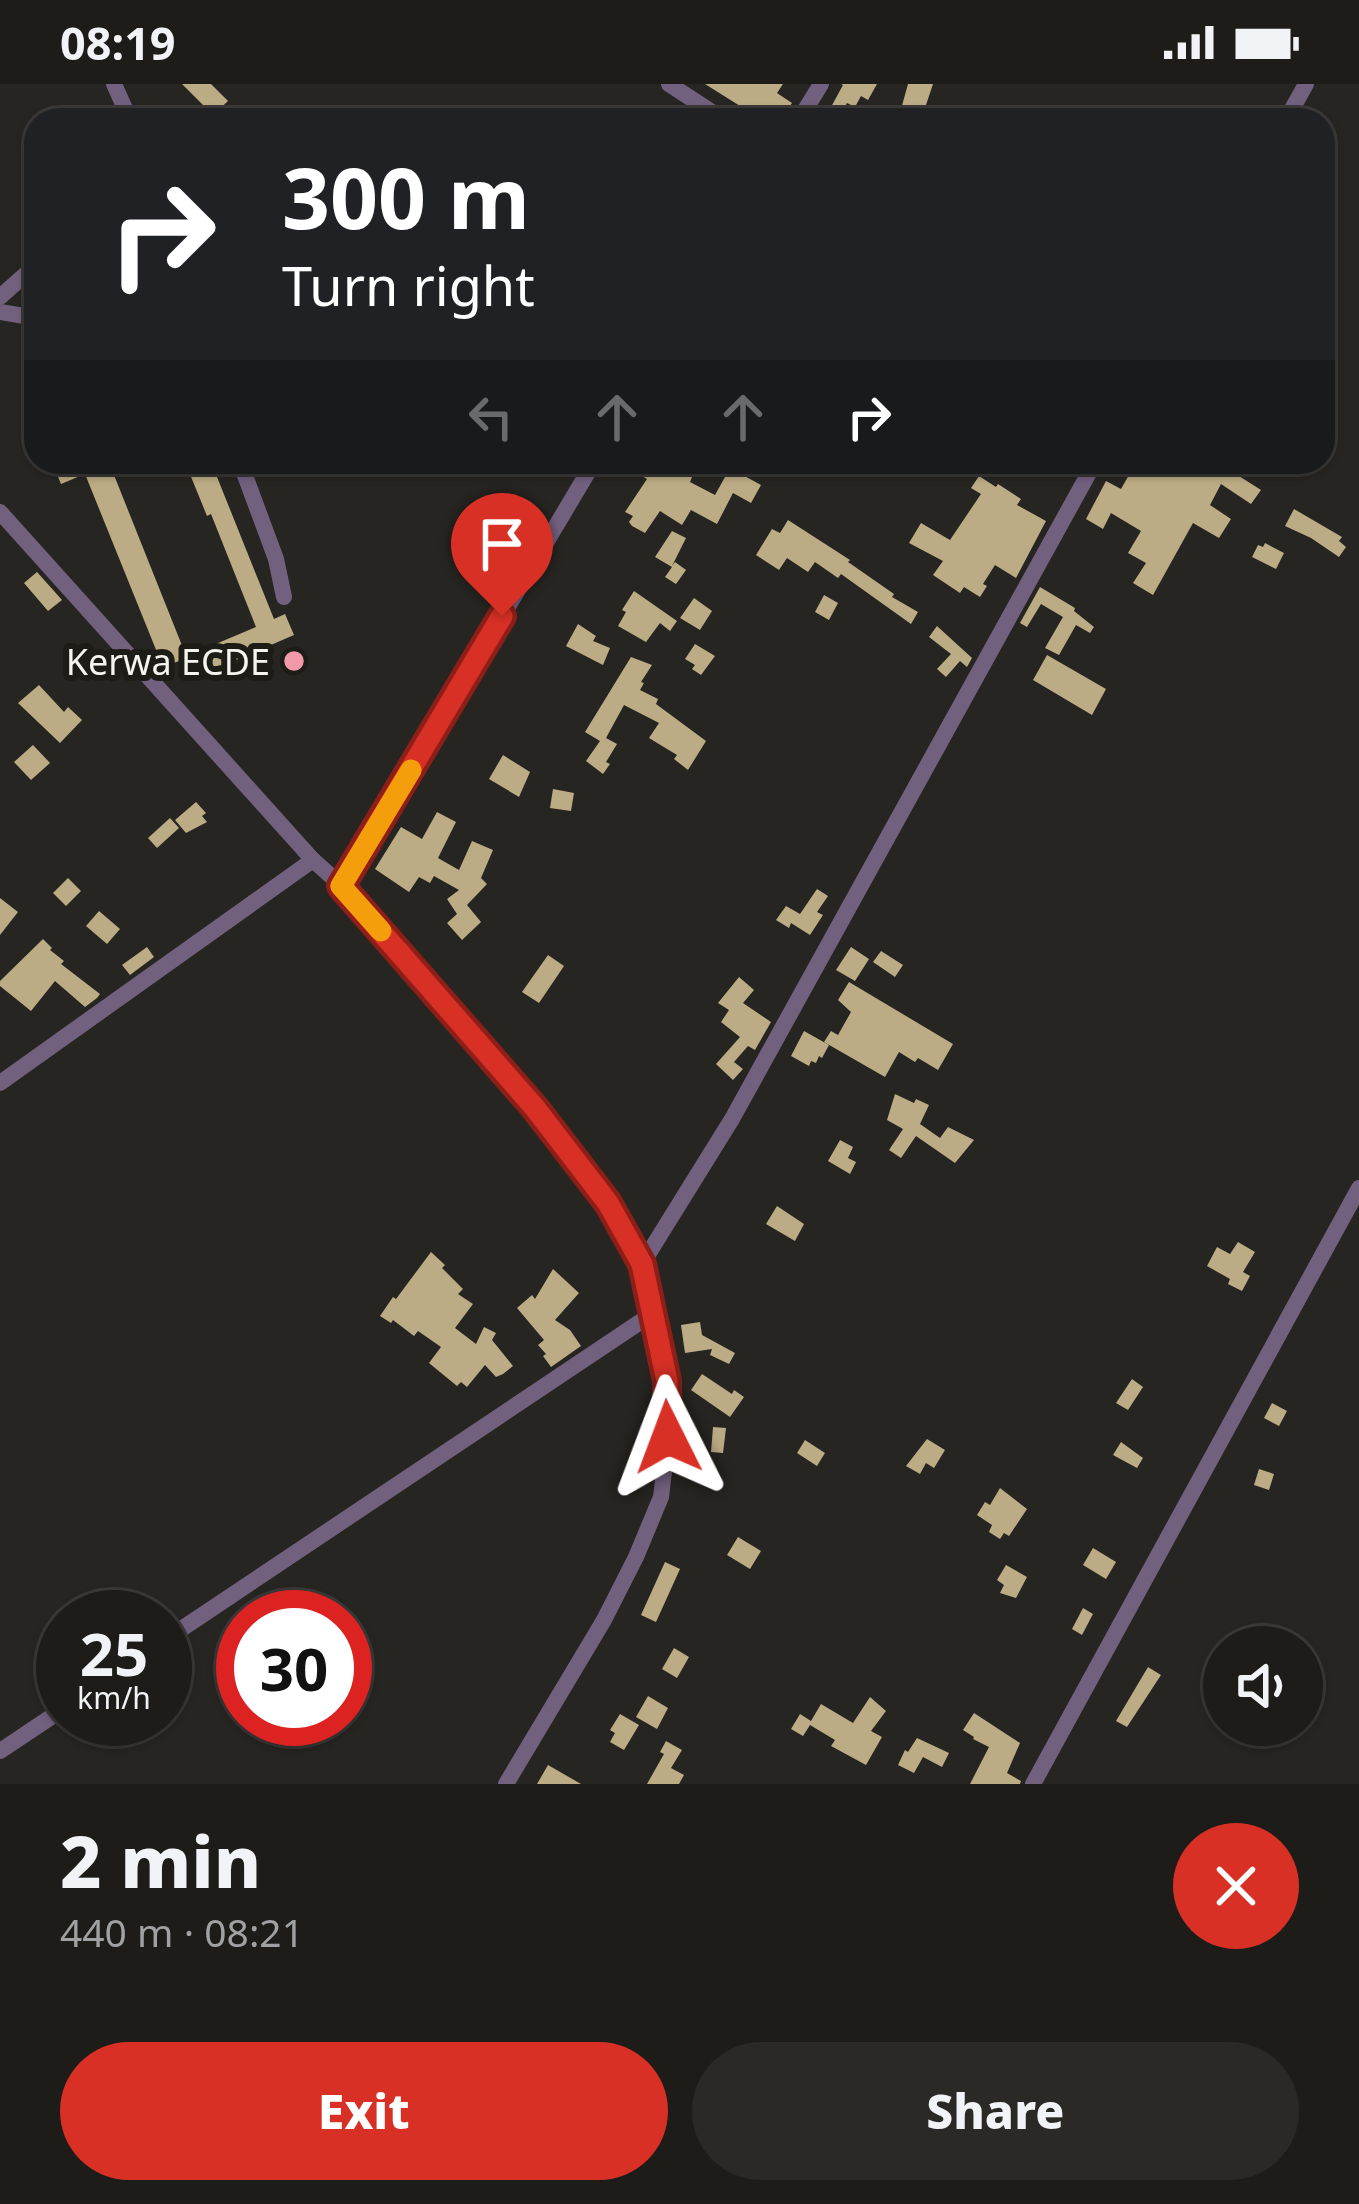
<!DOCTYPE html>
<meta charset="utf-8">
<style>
:root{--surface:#1d1c19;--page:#2a2926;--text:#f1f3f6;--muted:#a0a1a2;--line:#3b3a38;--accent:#d93025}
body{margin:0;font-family:"Noto Sans",sans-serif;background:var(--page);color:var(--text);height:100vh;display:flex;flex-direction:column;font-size:45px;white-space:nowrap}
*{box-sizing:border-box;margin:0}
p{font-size:39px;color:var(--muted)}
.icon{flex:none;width:66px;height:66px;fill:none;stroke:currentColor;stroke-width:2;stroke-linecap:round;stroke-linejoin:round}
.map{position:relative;height:1700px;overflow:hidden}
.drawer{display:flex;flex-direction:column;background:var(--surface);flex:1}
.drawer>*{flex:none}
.hud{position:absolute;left:24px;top:24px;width:1311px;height:366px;border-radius:36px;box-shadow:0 3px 9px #0004,0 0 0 3px var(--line);background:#202124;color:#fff;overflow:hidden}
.fabs{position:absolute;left:1203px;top:1542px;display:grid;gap:24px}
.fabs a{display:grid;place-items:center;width:120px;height:120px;border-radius:50%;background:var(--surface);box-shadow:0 3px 9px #0004,0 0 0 3px var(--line);font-size:60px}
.speed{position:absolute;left:36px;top:1506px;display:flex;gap:24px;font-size:60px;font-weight:700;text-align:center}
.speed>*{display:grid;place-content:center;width:156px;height:156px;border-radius:50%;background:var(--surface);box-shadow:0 3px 9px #0004,0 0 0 3px var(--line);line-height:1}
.speed small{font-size:30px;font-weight:400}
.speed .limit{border:18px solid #d22;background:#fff;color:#111}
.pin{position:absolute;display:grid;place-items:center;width:102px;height:102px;color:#fff;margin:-123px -51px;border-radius:50% 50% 50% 0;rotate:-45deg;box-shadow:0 0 12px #0007}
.pin .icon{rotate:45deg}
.me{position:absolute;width:132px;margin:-66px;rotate:357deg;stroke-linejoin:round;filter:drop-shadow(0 0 9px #0008)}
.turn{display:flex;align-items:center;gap:42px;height:252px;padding:0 60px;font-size:54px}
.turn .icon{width:156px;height:156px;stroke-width:2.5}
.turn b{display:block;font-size:84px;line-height:102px}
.lanes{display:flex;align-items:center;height:114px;padding:0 60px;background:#0003;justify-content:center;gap:60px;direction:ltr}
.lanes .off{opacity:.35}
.round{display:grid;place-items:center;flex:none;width:126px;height:126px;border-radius:63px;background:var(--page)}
.overview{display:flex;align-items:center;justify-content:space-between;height:204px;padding:0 60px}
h1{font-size:72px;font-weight:800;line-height:90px}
.primary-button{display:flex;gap:24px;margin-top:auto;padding:24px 60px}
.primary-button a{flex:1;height:138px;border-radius:72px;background:var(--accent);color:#fff;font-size:48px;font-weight:800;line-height:138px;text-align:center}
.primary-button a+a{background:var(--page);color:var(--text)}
.status{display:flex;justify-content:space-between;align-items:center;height:84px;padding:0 60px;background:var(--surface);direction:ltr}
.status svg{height:33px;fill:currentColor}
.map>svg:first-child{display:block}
.building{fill:#bcac85}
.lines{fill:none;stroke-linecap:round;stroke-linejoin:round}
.minor{stroke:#72607f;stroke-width:16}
.route-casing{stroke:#8d1f18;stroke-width:30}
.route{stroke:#d93025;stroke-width:21}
.slow{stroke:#f59e0b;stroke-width:21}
.poi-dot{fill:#f39aaa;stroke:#1e1c17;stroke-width:4.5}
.labels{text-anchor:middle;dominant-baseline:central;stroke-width:12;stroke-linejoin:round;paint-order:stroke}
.poi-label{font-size:36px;fill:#f5f4f1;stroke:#1e1c17;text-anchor:end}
</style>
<div class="status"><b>08:19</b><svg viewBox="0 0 49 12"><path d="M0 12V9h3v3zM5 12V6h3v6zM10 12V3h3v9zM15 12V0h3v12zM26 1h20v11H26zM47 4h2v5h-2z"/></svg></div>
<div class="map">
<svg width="1359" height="1700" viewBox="0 0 1359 1700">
<rect width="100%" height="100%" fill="#272521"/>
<g class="building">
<polygon points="182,0 211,0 228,17 213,31"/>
<polygon points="705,0 783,0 777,9 792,19 782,33 776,29 771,36 755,36 746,30 748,27"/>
<polygon points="841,0 877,0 868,16 861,12 855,23 847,19 838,36 824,36 843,1"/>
<polygon points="908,0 933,0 921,36 898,36"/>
<polygon points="52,378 115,378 110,381 187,574 163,583 85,390 61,400"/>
<polygon points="185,378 211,378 274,535 285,530 294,551 201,591 192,570 256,543 211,430 207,432"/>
<polygon points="618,378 658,378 676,390 681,381 694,388 690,398 715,411 730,384 761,401 751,419 733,409 717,440 691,426 682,441 660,427 645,449 632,442 629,438 633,432 625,428 647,395"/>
<polygon points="1163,378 1212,378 1226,387 1228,385 1261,406 1251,420 1221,400 1210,421 1231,435 1219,454 1193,439 1153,511 1133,499 1146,479 1128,469 1141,447 1111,429 1103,445 1086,435 1106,397 1121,405 1134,382 1152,392"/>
<polygon points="979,392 996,403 998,400 1021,415 1017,421 1046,437 1016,494 995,481 983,500 987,502 980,513 964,503 960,509 933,491 943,477 909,459 921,439 950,456 981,410 971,404"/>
<polygon points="1294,425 1342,453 1339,457 1346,463 1339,473 1311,454 1285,442"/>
<polygon points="788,436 850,476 848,478 894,510 892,513 918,528 911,540 841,490 838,494 815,478 808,488 787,474 779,486 756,471 772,445 780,449"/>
<polygon points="672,447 686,454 672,482 675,478 686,486 676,500 665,493 672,483 655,473"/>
<polygon points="1265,459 1284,469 1276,485 1252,473 1258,461 1263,463"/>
<polygon points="37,488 62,516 48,527 24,499"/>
<polygon points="1040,503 1075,524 1074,527 1094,543 1090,549 1076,541 1059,571 1045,564 1063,533 1041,520 1027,543 1020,539"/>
<polygon points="634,507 677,537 670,547 660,539 646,558 618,542 626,528 622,526"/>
<polygon points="824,511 838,519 829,536 815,528"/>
<polygon points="694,514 712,527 700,546 680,534"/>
<polygon points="578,540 596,552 593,557 610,564 603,581 566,562"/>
<polygon points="937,542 972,574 967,583 960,577 946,593 937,585 951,570 929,553"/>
<polygon points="695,560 715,572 701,591 692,585 695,581 685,575"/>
<polygon points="1047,571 1106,605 1092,631 1033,596"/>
<polygon points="631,573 652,581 641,598 644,599 640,606 658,615 656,620 706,657 688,686 674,675 677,671 649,654 659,639 624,621 606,654 617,660 606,678 610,680 603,690 586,677 600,657 585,648"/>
<polygon points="39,601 64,628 68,623 82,636 60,659 18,619"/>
<polygon points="33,661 50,679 31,696 14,678"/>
<polygon points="503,671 530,688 519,713 489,695"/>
<polygon points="553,705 574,709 571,727 550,724"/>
<polygon points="196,718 206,729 202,732 207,738 186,749 175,736"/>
<polygon points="437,728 456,738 438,774 459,786 472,757 493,766 481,794 487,800 467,821 481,838 462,856 447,839 457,830 447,815 459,806 434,792 430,799 419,793 409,808 375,785 401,743 422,755"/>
<polygon points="170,734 179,744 157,764 148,754"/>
<polygon points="68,794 81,807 66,822 53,809"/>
<polygon points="817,805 828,812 817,828 823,831 810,851 791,839 789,844 776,836 786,822 800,830"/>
<polygon points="0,814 18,828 0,851"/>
<polygon points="99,827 120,845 107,860 86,842"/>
<polygon points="43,855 52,864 50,866 64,877 61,880 100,910 97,914 85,923 55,897 31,927 0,902 0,897"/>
<polygon points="147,863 154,873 130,891 122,881"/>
<polygon points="851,863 869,875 855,897 836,886"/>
<polygon points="881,867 903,881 895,893 873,878"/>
<polygon points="548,871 564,882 539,919 522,908"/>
<polygon points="739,893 754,906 743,919 771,938 755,966 748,962 734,978 743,985 733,996 716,980 740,953 721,938 729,926 718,919"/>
<polygon points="849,898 953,960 938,986 918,974 915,978 899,968 885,993 824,958 831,947 838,951 851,928 838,916"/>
<polygon points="804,947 829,961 822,974 819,972 816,979 811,977 809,982 791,972"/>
<polygon points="895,1010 914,1019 916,1015 929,1021 920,1040 940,1054 948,1043 974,1056 955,1079 916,1052 901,1074 889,1066 903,1045 887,1036"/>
<polygon points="840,1056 853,1063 848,1074 856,1078 850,1090 828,1077"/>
<polygon points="777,1122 804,1140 795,1157 766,1140"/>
<polygon points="1238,1158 1255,1168 1243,1188 1250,1192 1242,1207 1228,1200 1230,1195 1207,1182 1217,1163 1230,1170"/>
<polygon points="431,1168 445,1181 442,1184 463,1205 458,1210 473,1220 455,1244 476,1260 484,1243 496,1249 492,1256 513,1282 503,1290 496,1293 485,1281 467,1303 461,1298 457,1302 429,1279 441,1263 418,1247 414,1252 393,1236 391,1239 380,1232 393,1213 396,1215"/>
<polygon points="553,1185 579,1209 555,1236 570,1246 581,1262 551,1283 543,1272 546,1270 538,1261 544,1256 517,1224 532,1211 535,1215"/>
<polygon points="700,1238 702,1251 735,1269 729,1280 710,1271 712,1265 685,1269 681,1241"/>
<polygon points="702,1290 732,1310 734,1306 744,1313 730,1333 691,1306"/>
<polygon points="1132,1295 1143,1303 1128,1326 1116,1319"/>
<polygon points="1272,1319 1287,1327 1279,1342 1264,1334"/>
<polygon points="713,1343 726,1344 723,1369 711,1368"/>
<polygon points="927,1355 945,1366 934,1384 926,1379 920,1390 906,1382"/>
<polygon points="805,1356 825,1369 817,1382 797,1369"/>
<polygon points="1121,1358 1143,1374 1137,1384 1113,1371"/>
<polygon points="1259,1385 1274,1390 1269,1406 1254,1401"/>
<polygon points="1000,1404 1027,1425 1009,1452 1004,1449 1000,1455 989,1448 992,1441 977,1431 985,1418 990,1421"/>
<polygon points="738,1453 761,1467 750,1485 727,1471"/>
<polygon points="1093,1464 1116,1478 1106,1495 1083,1481"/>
<polygon points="665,1478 680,1485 656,1538 641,1531"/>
<polygon points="1006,1481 1027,1493 1016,1514 1000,1509 1004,1501 997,1496"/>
<polygon points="1083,1524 1093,1530 1082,1551 1072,1545"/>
<polygon points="674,1564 689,1573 677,1594 662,1585"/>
<polygon points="1148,1583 1161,1591 1127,1643 1116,1637"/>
<polygon points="648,1612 668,1624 657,1645 636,1633"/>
<polygon points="870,1613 886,1627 871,1647 882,1653 866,1681 831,1662 835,1656 810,1641 803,1652 791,1645 800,1630 811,1637 821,1620 853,1639"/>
<polygon points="974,1629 1020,1659 1007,1689 1021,1697 1020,1700 970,1700 989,1663 973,1655 974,1653 963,1646"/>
<polygon points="620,1630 639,1641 624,1666 610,1658 615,1649 610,1646"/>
<polygon points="917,1654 949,1669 942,1683 923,1673 914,1689 898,1681 905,1666 908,1668"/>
<polygon points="666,1657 682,1666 671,1684 684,1691 679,1700 647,1700 664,1670 660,1668"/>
<polygon points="548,1681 581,1700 537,1700"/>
</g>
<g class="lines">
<g class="minor">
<polyline points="114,0 130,36"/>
<polyline points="669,0 724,36"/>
<polyline points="799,36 821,0"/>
<polyline points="1286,36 1306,0"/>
<polyline points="0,213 36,181"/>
<polyline points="0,228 36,234"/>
<polyline points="240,378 276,475 284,513"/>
<polyline points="0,428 313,776 342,802 534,1024 608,1119 642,1180 667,1297 668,1353 661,1413 636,1473 604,1536 506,1700"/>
<polyline points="342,802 594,378"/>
<polyline points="0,999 313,776"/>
<polyline points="642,1180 732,1035 1095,378"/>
<polyline points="165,1556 652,1230"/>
<polyline points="0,1667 63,1625"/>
<polyline points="1033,1700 1359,1104"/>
</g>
</g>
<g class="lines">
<g class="route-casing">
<polyline id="route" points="502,532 341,802 535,1024 608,1119 642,1180 667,1297 668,1353"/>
</g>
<use href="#route" class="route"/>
<polyline class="slow" points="381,847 341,802 411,686"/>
</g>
<circle class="poi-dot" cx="294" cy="577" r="12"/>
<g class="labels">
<g class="poi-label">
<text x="270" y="577">Kerwa ECDE</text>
</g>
</g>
</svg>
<div class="fabs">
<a><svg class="icon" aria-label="sound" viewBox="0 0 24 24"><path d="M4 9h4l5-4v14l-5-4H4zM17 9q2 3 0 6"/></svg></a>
</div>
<div class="speed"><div>25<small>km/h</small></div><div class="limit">30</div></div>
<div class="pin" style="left:502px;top:532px;background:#d93025"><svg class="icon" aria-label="arrive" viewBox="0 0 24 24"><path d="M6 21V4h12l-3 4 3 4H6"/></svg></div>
<svg class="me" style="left:668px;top:1353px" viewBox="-20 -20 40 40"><path d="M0-17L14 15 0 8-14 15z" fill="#d93025" stroke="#fff" stroke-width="4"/></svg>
<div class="hud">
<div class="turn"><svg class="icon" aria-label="right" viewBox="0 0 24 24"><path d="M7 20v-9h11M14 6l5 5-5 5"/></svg><div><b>300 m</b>Turn right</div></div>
<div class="lanes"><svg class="icon off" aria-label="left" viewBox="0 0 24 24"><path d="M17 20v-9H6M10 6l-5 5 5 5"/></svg><svg class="icon off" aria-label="ahead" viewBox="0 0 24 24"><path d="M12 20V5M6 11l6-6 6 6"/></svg><svg class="icon off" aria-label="ahead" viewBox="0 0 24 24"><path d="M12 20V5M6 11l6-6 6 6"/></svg><svg class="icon" aria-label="right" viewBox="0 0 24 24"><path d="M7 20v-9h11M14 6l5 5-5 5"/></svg></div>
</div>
</div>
<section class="drawer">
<div class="overview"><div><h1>2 min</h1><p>440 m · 08:21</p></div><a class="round" style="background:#d93025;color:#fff"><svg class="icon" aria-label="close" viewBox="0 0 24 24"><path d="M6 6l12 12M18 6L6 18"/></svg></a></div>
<div class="primary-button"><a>Exit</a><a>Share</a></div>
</section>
